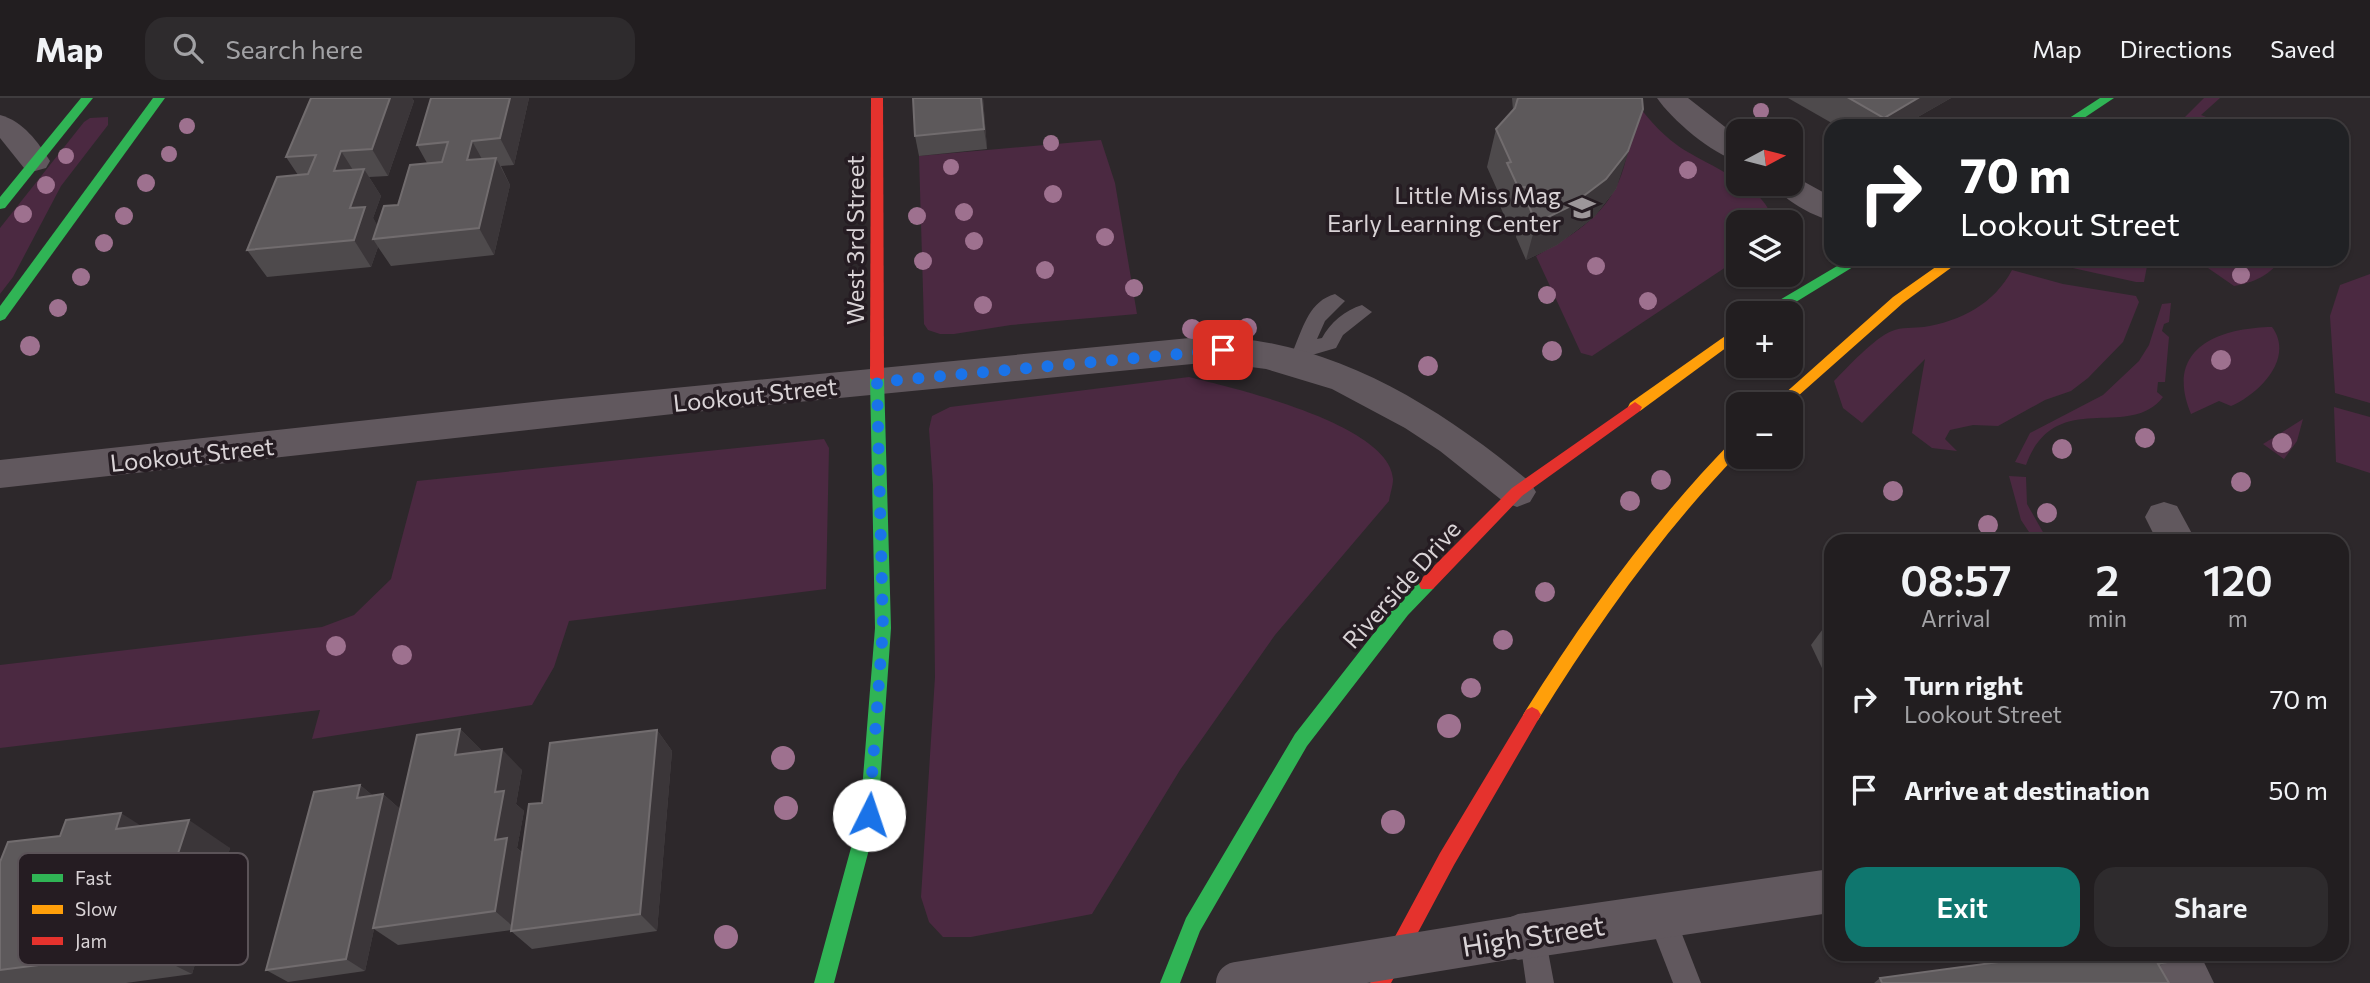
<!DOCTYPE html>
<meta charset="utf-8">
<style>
:root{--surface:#221e20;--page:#2e2b2d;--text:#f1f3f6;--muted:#a2a2a5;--line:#3f3c3e;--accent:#0f766e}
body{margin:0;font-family:Commissioner,sans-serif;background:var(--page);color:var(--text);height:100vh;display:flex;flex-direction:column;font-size:26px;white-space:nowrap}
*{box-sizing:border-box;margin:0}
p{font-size:23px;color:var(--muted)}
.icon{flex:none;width:38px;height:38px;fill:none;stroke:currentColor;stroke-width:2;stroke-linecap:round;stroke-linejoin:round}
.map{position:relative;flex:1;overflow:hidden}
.drawer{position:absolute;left:1824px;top:436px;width:525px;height:427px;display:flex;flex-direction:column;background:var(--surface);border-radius:21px;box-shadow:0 2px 5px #0004,0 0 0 2px var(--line)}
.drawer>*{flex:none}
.guide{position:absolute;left:1824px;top:21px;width:525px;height:147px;border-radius:21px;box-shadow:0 2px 5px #0004,0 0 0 2px var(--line);background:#202124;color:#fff;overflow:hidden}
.needle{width:46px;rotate:83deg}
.controls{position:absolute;left:1726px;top:21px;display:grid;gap:14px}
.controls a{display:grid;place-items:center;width:77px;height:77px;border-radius:14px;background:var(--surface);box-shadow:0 2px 5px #0004,0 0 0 2px var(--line);font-size:35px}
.pin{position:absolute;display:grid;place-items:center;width:60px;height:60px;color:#fff;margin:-30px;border-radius:14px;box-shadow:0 4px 10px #0006}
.me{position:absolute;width:77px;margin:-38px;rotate:4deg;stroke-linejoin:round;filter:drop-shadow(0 0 5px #0008)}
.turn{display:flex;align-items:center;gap:24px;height:147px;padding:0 21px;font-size:32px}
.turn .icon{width:91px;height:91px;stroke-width:2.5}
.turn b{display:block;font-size:49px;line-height:60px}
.eta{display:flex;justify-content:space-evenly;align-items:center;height:119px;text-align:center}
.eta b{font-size:42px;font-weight:600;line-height:49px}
.button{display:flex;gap:14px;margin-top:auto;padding:14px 21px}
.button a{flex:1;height:80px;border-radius:21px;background:var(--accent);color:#fff;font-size:28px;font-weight:600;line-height:80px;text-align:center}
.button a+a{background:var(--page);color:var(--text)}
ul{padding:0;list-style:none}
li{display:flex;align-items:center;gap:21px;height:91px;padding:0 21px}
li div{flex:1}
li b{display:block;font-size:26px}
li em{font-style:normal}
header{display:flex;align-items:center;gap:42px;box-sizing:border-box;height:98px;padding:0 35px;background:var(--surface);border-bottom:2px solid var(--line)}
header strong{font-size:33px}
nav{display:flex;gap:38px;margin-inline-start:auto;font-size:24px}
.search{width:490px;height:63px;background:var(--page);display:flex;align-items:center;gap:18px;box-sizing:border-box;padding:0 24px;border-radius:21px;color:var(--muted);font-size:26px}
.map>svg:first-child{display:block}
.green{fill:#4b2941}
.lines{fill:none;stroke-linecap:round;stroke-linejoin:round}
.lane{fill:#61585e;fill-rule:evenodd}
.street{fill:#61585e;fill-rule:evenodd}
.fast{fill:#30b455;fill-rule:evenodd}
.slow{fill:#ff9f0a;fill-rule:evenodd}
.jam{fill:#e5322d;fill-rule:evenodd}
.street-bridge{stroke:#61585e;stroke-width:42}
.tree{fill:#9e718f}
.wall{fill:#4e4a4c}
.shaded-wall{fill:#3b3639}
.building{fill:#5d595b;stroke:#716c6e;stroke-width:2}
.route{stroke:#1a73e8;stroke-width:12;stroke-dasharray:0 21.6}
.labels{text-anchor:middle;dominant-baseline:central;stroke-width:7;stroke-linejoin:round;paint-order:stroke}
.poi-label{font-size:24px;fill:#d9d3d6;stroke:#251c22;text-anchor:end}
.street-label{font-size:24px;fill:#d9d3d6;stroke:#251c22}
.near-street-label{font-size:28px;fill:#d9d3d6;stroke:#251c22}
.key{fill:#251c22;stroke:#5b5358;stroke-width:2}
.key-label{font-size:19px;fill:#d9d3d6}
</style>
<header>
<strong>Map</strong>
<div class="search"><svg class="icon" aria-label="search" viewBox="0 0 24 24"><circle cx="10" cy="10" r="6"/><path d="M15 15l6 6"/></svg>Search here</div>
<nav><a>Map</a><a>Directions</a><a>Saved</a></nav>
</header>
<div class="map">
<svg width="2370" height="885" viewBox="0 0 2370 885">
<rect width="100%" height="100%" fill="#2d282b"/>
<g class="green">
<path d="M 1633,0 C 1645,17 1659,34 1677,47 C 1701,65 1774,91 1771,124 L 1738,124 L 1738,161 L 1592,258 L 1581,255 L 1536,158 C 1615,115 1629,87 1633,0 Z"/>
<polygon points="2204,0 2220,0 2201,17 2219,24 2215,28 2176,28"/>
<polygon points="108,19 108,27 61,88 13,179 0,196 0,130 84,24 90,20"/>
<polygon points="1101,42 1115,85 1137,216 1011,227 954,236 940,236 928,232 924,226 919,58"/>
<polygon points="2032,161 2132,161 2147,168 2144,184 2136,184"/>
<path d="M 2195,161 L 2282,161 C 2268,178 2255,184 2234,188 Z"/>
<path d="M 2012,172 L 2063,186 L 2136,198 L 2139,204 L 2123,244 L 2088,280 L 2071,293 L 2045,302 L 1998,328 L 1973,327 L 1950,332 L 1945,341 L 1957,353 L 1932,350 L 1912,335 L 1925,261 L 1862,325 L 1843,310 L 1834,283 C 1848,269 1874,240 1892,233 C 1901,229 1914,230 1924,229 C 1961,223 1994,206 2012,172 Z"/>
<polygon points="2370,176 2370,305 2335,295 2330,218 2340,187"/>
<path d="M 2171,205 L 2169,224 L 2164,226 L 2162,233 L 2169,239 L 2165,284 L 2158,284 L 2157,294 L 2163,299 C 2128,344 2055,288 2026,367 L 2015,364 L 2030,335 L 2103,297 L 2139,263 L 2149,247 L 2162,206 Z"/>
<path d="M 2272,229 C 2295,260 2259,296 2231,308 L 2219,303 L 2191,316 C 2164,251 2217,230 2272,229 Z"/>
<path d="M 1189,279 C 1233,290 1390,326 1393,381 C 1393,388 1390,396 1389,403 L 1275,537 L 1180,672 L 1092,816 L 971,839 L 943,839 L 929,824 L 921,799 L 935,579 L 933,387 L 929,331 L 932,318 L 950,309 Z"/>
<polygon points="2334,309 2370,319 2370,375 2336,364"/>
<polygon points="2303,321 2297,343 2284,361 2263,346"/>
<polygon points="824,341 829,350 826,491 569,523 554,569 532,607 312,641 320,612 0,650 0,567 322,529 354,517 391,481 417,383"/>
<polygon points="2009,378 2026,379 2027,406 2048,443 2035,443 2021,422"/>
</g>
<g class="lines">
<g class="lane">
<path d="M 1335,196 L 1345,203 L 1325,223 L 1317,241 L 1322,240 C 1330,225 1345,212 1362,207 L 1372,214 L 1343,237 L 1336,250 L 1312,257 L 1299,271 L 1285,271 L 1282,266 C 1285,260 1293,255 1295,248 C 1304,227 1310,203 1335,196 Z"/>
<polygon points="1661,805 1671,808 1701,885 1673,885 1647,818 1651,808"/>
<polygon points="1533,822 1543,826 1554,885 1526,885 1519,836 1523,826"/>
</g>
<g class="street">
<path d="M 1657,0 L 1688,0 L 1738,39 L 1738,63 C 1713,57 1671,21 1657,0 Z"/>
<path d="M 0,17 C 23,23 38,44 50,63 L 46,70 L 35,73 L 24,70 L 0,40 Z"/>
<path d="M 1790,76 L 1830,98 L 1830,122 C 1813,118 1783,102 1774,86 L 1790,86 Z"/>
<path d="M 1200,239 C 1324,236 1439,308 1530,384 L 1536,394 L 1530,404 L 1517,409 L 1504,404 L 1440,353 L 1405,330 L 1332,291 L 1266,271 L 1213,264 L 673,316 L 0,390 L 0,362 L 561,301 Z"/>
<polygon points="2164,404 2177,408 2196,443 2157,443 2145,419 2151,408"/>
<polygon points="1830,771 1830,815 1518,862 1501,855 1494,839 1501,823 1518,816"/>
<polygon points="2149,856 2200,856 2214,885 2163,885"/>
</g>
<g class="fast">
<polygon points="81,0 93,0 5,110 0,111 0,99"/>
<polygon points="153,0 165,0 5,221 0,223 0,208"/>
<polygon points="2100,0 2114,0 2072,28 2057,28"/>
<polygon points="1849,161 1866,161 1778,215 1761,215 1763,212"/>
<polygon points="877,275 884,280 891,530 878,717 834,885 814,885 860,717 875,530 870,280"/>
<polygon points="1427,479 1433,481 1435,486 1433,491 1408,517 1307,648 1200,833 1180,885 1160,885 1186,820 1295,636 1396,507 1421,481"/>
</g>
<g class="slow">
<polygon points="1947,161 1963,161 1903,205 1789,306 1773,306 1893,199"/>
<polygon points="1738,229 1738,241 1640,313 1630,313 1628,309 1630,305"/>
<path d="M 1738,340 L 1738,356 C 1660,437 1597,527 1538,622 L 1532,625 L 1526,622 L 1523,617 L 1526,612 C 1587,515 1653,424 1733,342 Z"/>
</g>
<g class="jam">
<polygon points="871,0 883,0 884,280 877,285 870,280"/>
<polygon points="1635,304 1642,309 1640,313 1522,398 1433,491 1421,491 1419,486 1421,481 1512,390"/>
<polygon points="1532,609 1538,612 1541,617 1538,622 1454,767 1391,885 1370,885 1440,755 1526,612"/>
</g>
<polyline class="street-bridge" points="1237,885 1518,839"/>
</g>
<g class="tree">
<circle cx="1761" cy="13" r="8"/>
<circle cx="187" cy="28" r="8"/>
<circle cx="1051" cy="45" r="8"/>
<circle cx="169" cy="56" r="8"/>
<circle cx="66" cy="58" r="8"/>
<circle cx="951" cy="69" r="8"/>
<circle cx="1688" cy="72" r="9"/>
<circle cx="146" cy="85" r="9"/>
<circle cx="46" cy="87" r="9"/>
<circle cx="1053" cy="96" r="9"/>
<circle cx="964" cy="114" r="9"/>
<circle cx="23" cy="116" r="9"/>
<circle cx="124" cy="118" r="9"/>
<circle cx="917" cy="118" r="9"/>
<circle cx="1105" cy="139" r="9"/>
<circle cx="974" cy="143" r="9"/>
<circle cx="104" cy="145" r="9"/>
<circle cx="923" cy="163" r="9"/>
<circle cx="1596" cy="168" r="9"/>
<circle cx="1045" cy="172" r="9"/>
<circle cx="2241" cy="177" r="9"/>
<circle cx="81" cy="179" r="9"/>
<circle cx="1134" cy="190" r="9"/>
<circle cx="1547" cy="197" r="9"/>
<circle cx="1648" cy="203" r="9"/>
<circle cx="983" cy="207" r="9"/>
<circle cx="58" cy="210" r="9"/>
<circle cx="1247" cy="230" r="10"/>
<circle cx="1192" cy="231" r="10"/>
<circle cx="30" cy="248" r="10"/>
<circle cx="1552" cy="253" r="10"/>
<circle cx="2221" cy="262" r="10"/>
<circle cx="1428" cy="268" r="10"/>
<circle cx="2145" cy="340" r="10"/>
<circle cx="2282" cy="345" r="10"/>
<circle cx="2062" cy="351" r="10"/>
<circle cx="1661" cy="382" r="10"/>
<circle cx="2241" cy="384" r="10"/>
<circle cx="1893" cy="393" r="10"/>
<circle cx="1630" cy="403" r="10"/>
<circle cx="2047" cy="415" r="10"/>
<circle cx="1988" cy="427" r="10"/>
<circle cx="1545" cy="494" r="10"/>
<circle cx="1503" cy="542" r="10"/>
<circle cx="336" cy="548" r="10"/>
<circle cx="402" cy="557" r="10"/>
<circle cx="1471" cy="590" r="10"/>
<circle cx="1449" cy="628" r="12"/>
<circle cx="783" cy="660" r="12"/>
<circle cx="786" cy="710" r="12"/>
<circle cx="1393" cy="724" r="12"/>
<circle cx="726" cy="839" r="12"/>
</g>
<g class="wall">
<polygon points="311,0 412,0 414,3 388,78 369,79 381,98 373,120 377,128 398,107 427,65 417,47 431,0 529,0 514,67 501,68 510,87 494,157 391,168 378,149 371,169 267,179 247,152 298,77 286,59"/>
<polygon points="983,0 987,51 919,58 915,38"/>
<polygon points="1512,0 1642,0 1616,91 1594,119 1557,147 1526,162 1516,139 1517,133 1515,127 1508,127 1498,103 1499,96 1487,69 1496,31 1513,12"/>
<polygon points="1788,0 1951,0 1902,28 1837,28"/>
<polygon points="1828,524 1830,524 1830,587 1811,547"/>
<polygon points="460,631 481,652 481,654 522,672 516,706 524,713 517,750 522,754 542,705 657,632 672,653 657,833 532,851 511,833 511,832 398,847 374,831 365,873 288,884 266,872 360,687 372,697 383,696 400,711"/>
<polygon points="142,728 230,750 192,876 126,885 0,885 0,764"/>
<polygon points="2167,864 2159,868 2169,885 1874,885 1880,880"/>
</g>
<g class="shaded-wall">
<polygon points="390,0 412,0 414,3 388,78 372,51"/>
<polygon points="510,0 529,0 514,67 500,40"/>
<polygon points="981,0 983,0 987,51 984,31"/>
<polygon points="1918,0 1951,0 1902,28 1880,28 1884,20"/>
<polygon points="1643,11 1616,91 1594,119 1557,147 1526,162 1536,125"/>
<polygon points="472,43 487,70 467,62"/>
<polygon points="341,53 358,80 334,73"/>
<polygon points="496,60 510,87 494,157 479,130"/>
<polygon points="364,71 381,98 373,120 383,136 373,141 378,149 371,169 354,142 350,110"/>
<polygon points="460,631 481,652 476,678 455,657"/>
<polygon points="657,632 672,653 657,833 640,816"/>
<polygon points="502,651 522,672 516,706 524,713 517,750 527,759 516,831 495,813 495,694"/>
<polygon points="360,687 378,702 357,700"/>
<polygon points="383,696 400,711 373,830 374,831 365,873 346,861"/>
<polygon points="121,715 165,743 116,731"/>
<polygon points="189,722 230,750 192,876 146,853"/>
</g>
<g class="building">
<polygon points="311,0 390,0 372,51 341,53 334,73 364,71 350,110 365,109 354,142 247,152 277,79 308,76 316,57 286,59"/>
<polygon points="431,0 510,0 500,40 472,43 467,62 496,60 479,130 373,141 384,108 398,107 410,67 442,64 448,44 417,47"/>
<polygon points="913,0 981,0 984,31 915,38"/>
<polygon points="1518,0 1642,0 1643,11 1628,53 1606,81 1569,109 1536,125 1526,101 1530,101 1525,89 1518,89 1507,65 1511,64 1496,31 1515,10"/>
<polygon points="1849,0 1918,0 1884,20"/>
<polygon points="460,631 455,657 502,651 495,694 504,693 495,742 507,740 495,813 373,830 417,637"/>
<polygon points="657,632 640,816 511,833 529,706 542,705 550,645"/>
<polygon points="360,687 357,700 383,696 346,861 266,872 314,694"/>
<polygon points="121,715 116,731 189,722 146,853 0,872 0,764 8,744 60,738 66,722"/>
<polygon points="2059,856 2161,856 2167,864 2158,866 2169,885 1882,885 1880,880"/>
</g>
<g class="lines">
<polyline class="route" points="869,717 883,530 877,284 1223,252"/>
</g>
<defs>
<g id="school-bare" transform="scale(2.1)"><path d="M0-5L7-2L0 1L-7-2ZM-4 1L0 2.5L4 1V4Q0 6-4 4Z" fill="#9d979a" stroke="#251c22" stroke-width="2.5" paint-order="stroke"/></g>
</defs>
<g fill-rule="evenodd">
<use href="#school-bare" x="1582" y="110"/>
</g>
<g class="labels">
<g class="poi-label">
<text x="1561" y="96">Little Miss Mag<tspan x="1561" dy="28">Early Learning Center</tspan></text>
</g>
<g class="street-label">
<text transform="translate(854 142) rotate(-90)">West 3rd Street</text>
<text transform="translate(755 296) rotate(-6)">Lookout Street</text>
<text transform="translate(192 356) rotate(-6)">Lookout Street</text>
<text transform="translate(1401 486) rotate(-48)">Riverside Drive</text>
</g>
<g class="near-street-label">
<text transform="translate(1533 837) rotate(-9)">High Street</text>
</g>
</g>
<rect x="18" y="755" width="230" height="112" rx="10" class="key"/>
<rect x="32" y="776" width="31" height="8" fill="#30b455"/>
<rect x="32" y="807" width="31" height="9" fill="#ff9f0a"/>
<rect x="32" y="839" width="31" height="8" fill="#e5322d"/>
<g class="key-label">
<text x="75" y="787">Fast</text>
<text x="75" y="818">Slow</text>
<text x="75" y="850">Jam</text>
</g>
</svg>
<div class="controls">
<a><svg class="needle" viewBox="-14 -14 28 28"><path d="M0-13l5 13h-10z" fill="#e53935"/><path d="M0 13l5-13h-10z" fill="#a2a2a5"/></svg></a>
<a><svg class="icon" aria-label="layers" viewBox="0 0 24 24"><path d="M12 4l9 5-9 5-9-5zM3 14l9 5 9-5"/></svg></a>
<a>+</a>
<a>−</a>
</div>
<div class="pin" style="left:1223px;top:252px;background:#d93025"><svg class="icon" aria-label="arrive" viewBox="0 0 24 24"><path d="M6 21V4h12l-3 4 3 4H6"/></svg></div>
<svg class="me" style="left:869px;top:717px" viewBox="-20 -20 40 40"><circle r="19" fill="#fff"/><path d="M0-13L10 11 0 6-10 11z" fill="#1a73e8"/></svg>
<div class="guide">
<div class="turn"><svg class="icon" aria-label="right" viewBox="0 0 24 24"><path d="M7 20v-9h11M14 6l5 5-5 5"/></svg><div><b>70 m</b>Lookout Street</div></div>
</div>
<section class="drawer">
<div class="eta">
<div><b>08:57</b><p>Arrival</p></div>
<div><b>2</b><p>min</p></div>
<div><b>120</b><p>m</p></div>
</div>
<ul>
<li><svg class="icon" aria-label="right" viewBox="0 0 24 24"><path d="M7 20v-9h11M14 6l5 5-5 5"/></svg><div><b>Turn right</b><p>Lookout Street</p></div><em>70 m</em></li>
<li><svg class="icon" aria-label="arrive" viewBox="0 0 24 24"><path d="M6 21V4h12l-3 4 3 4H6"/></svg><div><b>Arrive at destination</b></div><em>50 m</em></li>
</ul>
<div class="button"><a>Exit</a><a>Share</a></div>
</section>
</div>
